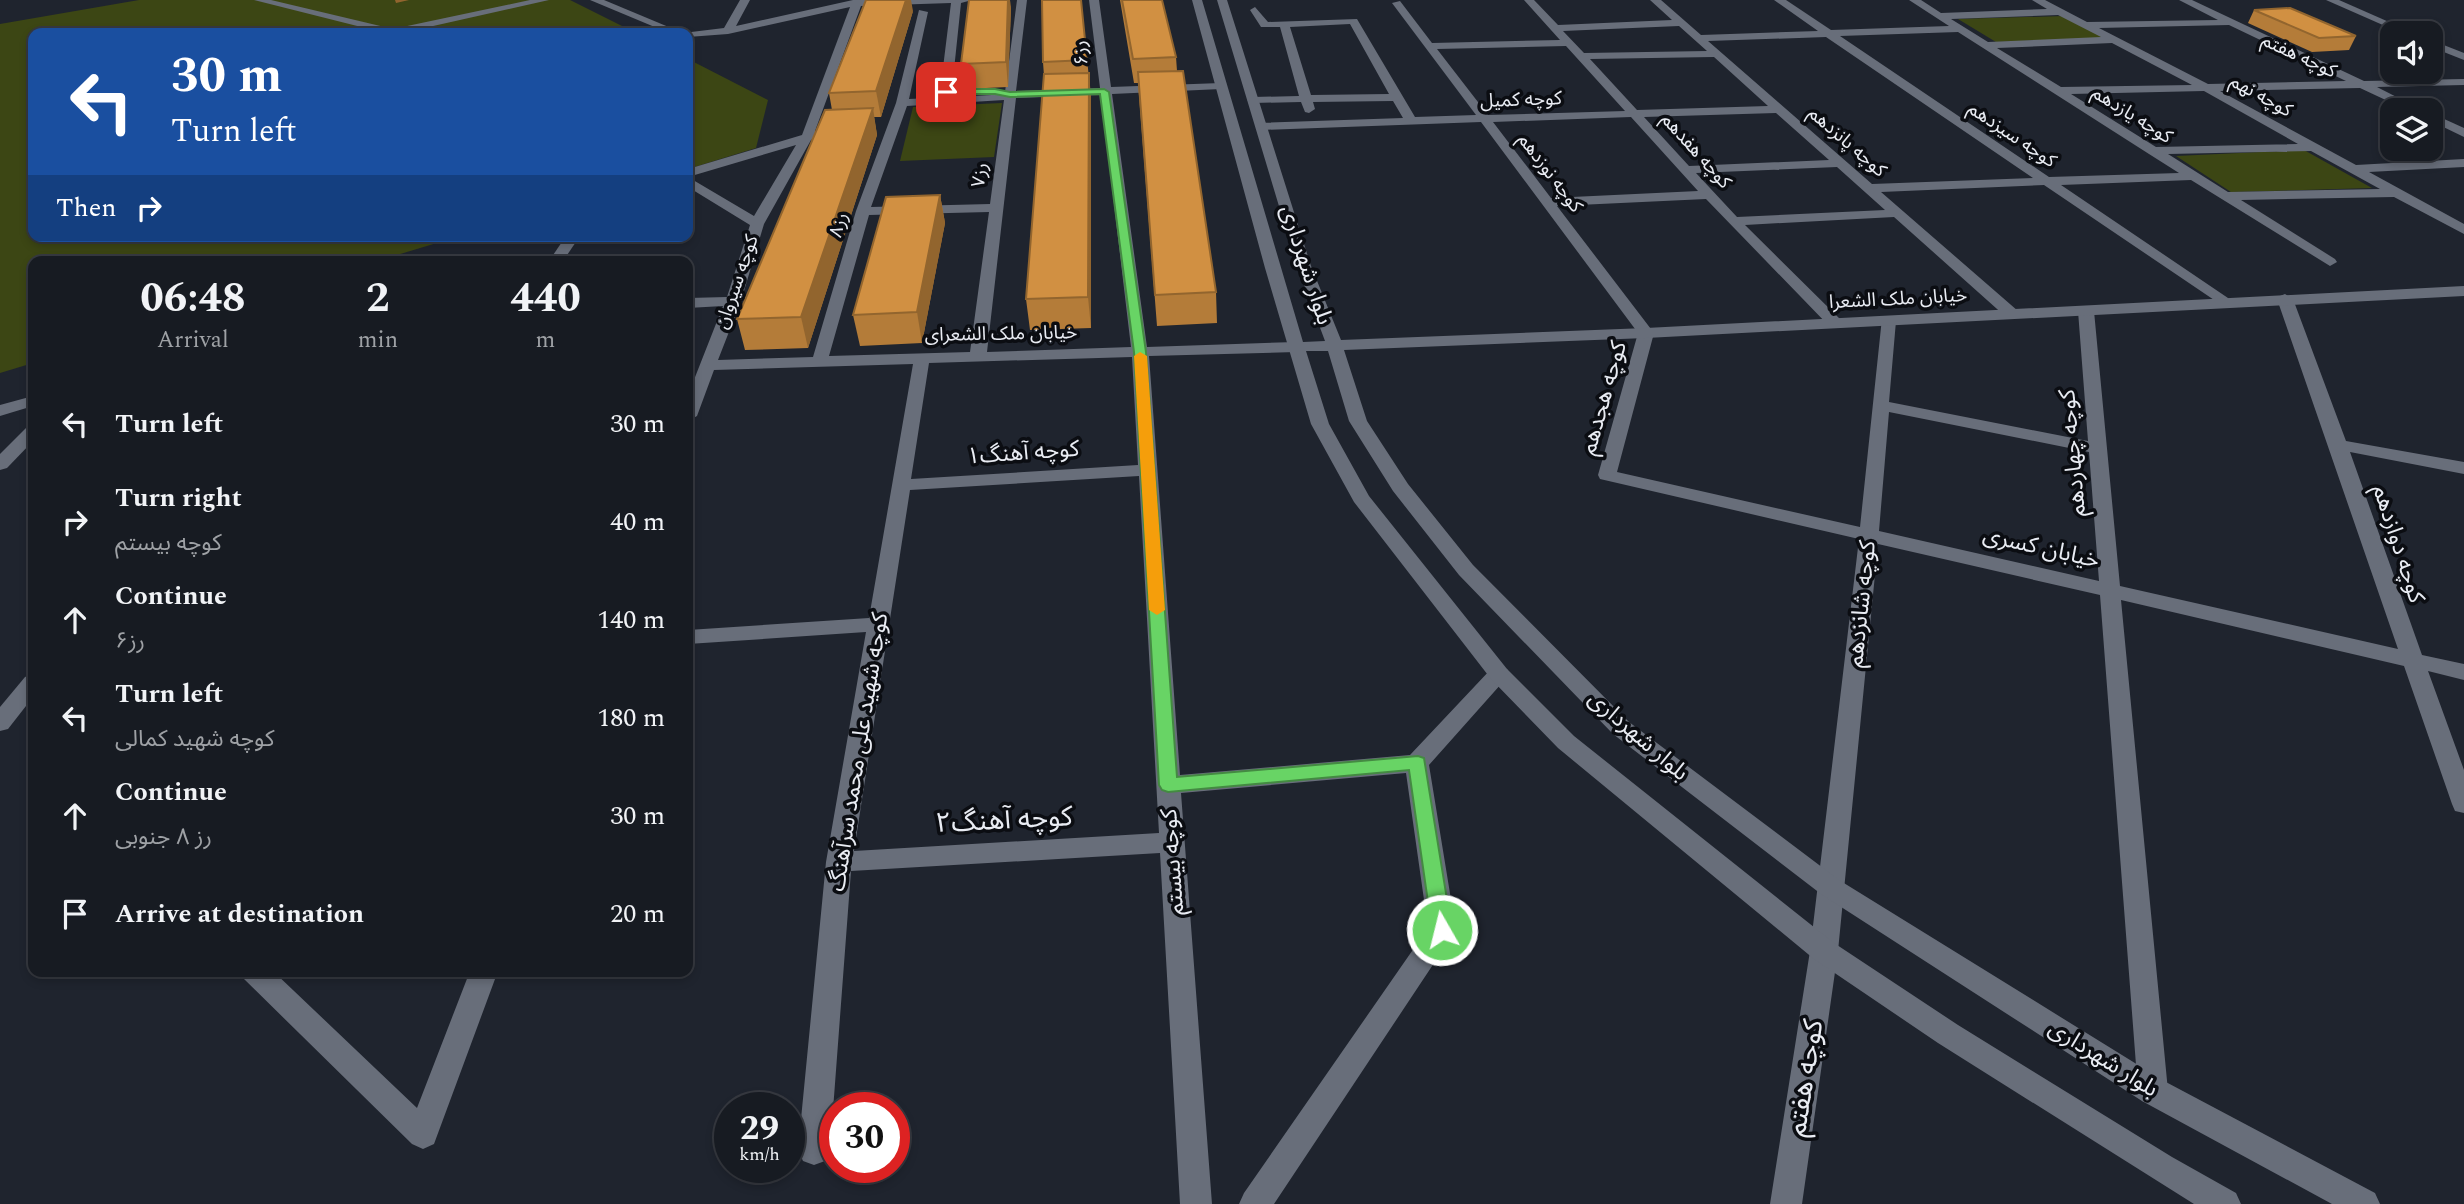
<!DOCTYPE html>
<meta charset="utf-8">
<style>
:root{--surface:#171b22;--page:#20242a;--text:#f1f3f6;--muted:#9ea1a5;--line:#363940}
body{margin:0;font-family:Spectral,"Noto Sans Arabic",serif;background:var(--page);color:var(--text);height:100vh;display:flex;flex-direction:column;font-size:26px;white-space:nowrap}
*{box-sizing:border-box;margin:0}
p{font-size:23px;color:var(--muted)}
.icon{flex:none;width:38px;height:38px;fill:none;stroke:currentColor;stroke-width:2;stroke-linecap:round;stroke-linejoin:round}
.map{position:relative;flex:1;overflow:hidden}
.sheet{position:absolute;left:28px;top:256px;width:665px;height:721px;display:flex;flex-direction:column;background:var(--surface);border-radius:14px;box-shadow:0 4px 10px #0003,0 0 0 2px var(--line)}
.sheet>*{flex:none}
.top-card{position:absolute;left:28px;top:28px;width:665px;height:214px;border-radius:14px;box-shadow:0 4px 10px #0003,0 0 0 2px var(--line);background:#1a4fa0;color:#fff;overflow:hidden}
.tools{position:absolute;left:2380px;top:21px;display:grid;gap:14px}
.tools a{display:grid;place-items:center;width:63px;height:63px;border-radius:14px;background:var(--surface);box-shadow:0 4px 10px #0003,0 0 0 2px var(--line);font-size:35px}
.speed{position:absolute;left:714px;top:1092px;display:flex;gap:14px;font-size:35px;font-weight:700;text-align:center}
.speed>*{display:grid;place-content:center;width:91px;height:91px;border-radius:50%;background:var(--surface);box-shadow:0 4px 10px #0003,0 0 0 2px var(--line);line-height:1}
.speed small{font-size:18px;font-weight:400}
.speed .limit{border:10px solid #d22;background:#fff;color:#111}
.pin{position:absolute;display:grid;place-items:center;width:60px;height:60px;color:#fff;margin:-30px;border-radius:14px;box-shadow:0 4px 10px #0006}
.me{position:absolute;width:77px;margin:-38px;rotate:352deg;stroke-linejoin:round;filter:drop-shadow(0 0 5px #0008)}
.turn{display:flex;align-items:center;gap:24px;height:147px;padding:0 28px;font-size:32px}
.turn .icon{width:91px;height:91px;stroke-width:2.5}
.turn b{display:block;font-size:49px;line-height:60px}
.then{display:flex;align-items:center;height:66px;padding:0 28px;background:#0003;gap:14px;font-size:26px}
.eta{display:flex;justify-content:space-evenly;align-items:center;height:119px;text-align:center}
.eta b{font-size:42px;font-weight:700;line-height:49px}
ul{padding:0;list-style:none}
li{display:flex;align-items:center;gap:21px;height:98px;padding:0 28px}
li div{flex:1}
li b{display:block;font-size:26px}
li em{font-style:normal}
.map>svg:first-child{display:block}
.green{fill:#3c4614}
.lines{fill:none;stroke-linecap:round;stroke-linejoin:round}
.street{fill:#686e7a;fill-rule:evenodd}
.secondary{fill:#686e7a;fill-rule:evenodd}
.wall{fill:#b47c39}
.shaded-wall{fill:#92652e}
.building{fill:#d19042;stroke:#92652e;stroke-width:2}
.route{fill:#68d465;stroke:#448a42;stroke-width:2}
.slow{fill:#f59e0b}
.labels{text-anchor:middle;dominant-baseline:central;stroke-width:7;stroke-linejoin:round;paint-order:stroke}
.far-street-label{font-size:19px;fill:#e9ecf3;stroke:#0b0d12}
.street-label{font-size:23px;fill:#e9ecf3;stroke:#0b0d12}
.near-street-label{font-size:28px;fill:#e9ecf3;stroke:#0b0d12}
</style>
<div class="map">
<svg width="2464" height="1204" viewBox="0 0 2464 1204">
<rect width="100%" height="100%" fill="#1f242e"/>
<g class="green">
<polygon points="139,0 570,0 636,33 33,33 33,236 460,236 377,261 33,261 33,363 0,373 0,24"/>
<polygon points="2065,16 2105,38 1996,42 1958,19"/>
<polygon points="688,59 768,100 756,148 688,169"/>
<polygon points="1002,103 994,157 900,161 913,107"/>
<polygon points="2304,150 2372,188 2231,192 2176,156"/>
</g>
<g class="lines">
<g class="street">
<polygon points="254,0 271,0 393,29 530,0 549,0 402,33 385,33"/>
<polygon points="590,0 604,0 683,33 669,33"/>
<path d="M 740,0 L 750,0 L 736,26 L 853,0 L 972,0 L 961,3 L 952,89 L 966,89 L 972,92 C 965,98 947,98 940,92 L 951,3 L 861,6 L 815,131 L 821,135 L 811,140 L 764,224 L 741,301 L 718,360 L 813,357 L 856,211 L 896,103 L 919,10 L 928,12 L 909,99 L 992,95 L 1005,92 L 1017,0 L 1027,0 L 1016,91 L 1100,88 L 1089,0 L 1099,0 L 1111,87 L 1221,83 L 1227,86 L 1221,89 L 1112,94 L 1147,347 L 1296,342 L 1304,347 L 1296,352 L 1149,356 L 1180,775 L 1410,755 L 1491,669 L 1499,666 L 1507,669 L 1510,674 L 1429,765 L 1456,930 L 1274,1204 L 1239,1204 L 1244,1193 L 1428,928 L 1406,773 L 1181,793 L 1212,1204 L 1180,1204 L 1160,853 L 851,871 L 830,1150 L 825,1161 L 814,1165 L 803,1161 L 798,1150 L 826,862 L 866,632 L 688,644 L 688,630 L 869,618 L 913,364 L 714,370 L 697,416 L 688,421 L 688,395 L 723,306 L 688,308 L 688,298 L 727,297 L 750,225 L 688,187 L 688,177 L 754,216 L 796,145 L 688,177 L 688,169 L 802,135 L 850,7 L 728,34 L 688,37 L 688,33 L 683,33 L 724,28 ZM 1101,95 L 1131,347 L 987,352 L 1016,98 ZM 1004,100 L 990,204 L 871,207 L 907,106 ZM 989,212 L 970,352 L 829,356 L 869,215 ZM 1132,357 L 1138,465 L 911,479 L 929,363 ZM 1139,476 L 1159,833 L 854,851 L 910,490 Z"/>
<path d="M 1524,0 L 1534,0 L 1558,25 L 1672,20 L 1650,0 L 1661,0 L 1701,35 L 1818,31 L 1774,0 L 1786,0 L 1831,30 L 1949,26 L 1909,0 L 1921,0 L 1941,13 L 2047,9 L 2032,0 L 2045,0 L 2087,22 L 2218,20 L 2179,0 L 2192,0 L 2364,81 L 2464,79 L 2464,85 L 2377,87 L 2422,110 L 2407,110 L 2360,88 L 2220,91 L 2356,165 L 2464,159 L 2464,167 L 2369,172 L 2464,224 L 2464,234 L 2394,197 L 2241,200 L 2335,259 L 2337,262 L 2330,266 L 2191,180 L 2061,185 L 2228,298 L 2231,301 L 2228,304 L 2223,306 L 2044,185 L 1881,192 L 2018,311 L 2020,314 L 2018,317 L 2006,317 L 1894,217 L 1745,225 L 1842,321 L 1844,324 L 1842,327 L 1830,327 L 1706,199 L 1557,206 L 1654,333 L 1617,472 L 1860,527 L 1882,318 L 1888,316 L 1896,321 L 1889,402 L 2088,441 L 2078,311 L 2086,306 L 2094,311 L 2120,586 L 2398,649 L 2277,299 L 2280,296 L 2285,294 L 2293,299 L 2346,441 L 2464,462 L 2464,474 L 2350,452 L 2422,655 L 2464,664 L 2464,680 L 2428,671 L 2464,770 L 2464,813 L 2455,811 L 2452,804 L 2404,666 L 2121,600 L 2168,1091 L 2164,1101 L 2153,1105 L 2142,1101 L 2138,1091 L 2100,595 L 1878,544 L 1838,951 L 1802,1204 L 1770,1204 L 1810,951 L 1859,539 L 1600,479 L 1598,475 L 1638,333 L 1481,122 L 1261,130 L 1255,126 L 1257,123 L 1403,118 L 1393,101 L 1313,102 L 1315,109 L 1309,113 L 1305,112 L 1301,102 L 1253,103 L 1247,100 L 1253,97 L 1299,96 L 1280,27 L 1261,27 L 1250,10 L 1255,7 L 1268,22 L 1357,19 L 1415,117 L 1476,115 L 1392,3 L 1400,1 L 1432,43 L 1560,40 ZM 2058,15 L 2101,37 L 1988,42 L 1951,19 ZM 1350,24 L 1389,94 L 1311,95 L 1290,27 ZM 2229,25 L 2346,81 L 2208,84 L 2099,28 ZM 1679,26 L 1707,51 L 1584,53 L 1563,31 ZM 1958,32 L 2149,154 L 2179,173 L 2049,177 L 1840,36 ZM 1826,37 L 2033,178 L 1872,184 L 1708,41 ZM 2112,43 L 2192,85 L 2061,87 L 1997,48 ZM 1566,46 L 1625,111 L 1488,115 L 1437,49 ZM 1714,57 L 1768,106 L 1637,110 L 1590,59 ZM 2204,91 L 2298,144 L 2156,147 L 2071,94 ZM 1776,113 L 1829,160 L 1689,166 L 1644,117 ZM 1631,117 L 1698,191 L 1551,198 L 1493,122 ZM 2311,151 L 2380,189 L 2228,192 L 2168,154 ZM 1837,167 L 1885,210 L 1737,217 L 1696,173 ZM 1889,412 L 2089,452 L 2099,581 L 1879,531 Z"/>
<polygon points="2326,0 2339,0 2414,33 2401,33"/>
<polygon points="2431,40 2464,53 2464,60 2431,47"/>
<polygon points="2431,113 2464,128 2464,137 2431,121"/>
<polygon points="566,236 580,236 563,261 549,261"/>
<polygon points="33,396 33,406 0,416 0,405"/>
<polygon points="33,426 33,441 7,468 0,470 0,454 27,427"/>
<polygon points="33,674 33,697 8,729 0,731 0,707 25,677"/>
<polygon points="240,971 273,971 417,1108 470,971 498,971 434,1144 423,1149 412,1144 244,979"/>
</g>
<polygon class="secondary" points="1192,0 1202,0 1303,342 1325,341 1297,266 1217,0 1227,0 1311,266 1341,340 1646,328 2464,286 2464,296 1646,338 1344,350 1367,421 1408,484 1473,565 1629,722 1839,880 2164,1081 2375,1193 2380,1204 2332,1204 2142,1101 1821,894 1613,734 1459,575 1393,491 1349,421 1328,351 1306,351 1329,424 1369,496 1507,669 1574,736 1834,943 1958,1025 2172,1157 2236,1193 2241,1204 2194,1204 1938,1043 1814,959 1558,748 1491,679 1354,502 1311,424 1265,268"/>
</g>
<g class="wall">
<polygon points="1081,0 1091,98 1091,328 1030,330 1026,299 1044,76 1043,62"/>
<polygon points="1120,0 1162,0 1176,57 1177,71 1216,292 1217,323 1157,326 1138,83 1134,83"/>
<polygon points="1011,7 1008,87 964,89 961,64"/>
<polygon points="2254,10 2356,36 2349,50 2312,52 2248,23"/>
<polygon points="913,11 881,117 874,117 877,135 808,348 745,350 737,319 832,110 829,93"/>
<polygon points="940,195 945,223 922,343 860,346 853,315"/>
</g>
<g class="shaded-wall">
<polygon points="395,0 409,0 396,3"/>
<polygon points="906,0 911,0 913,11 881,117 876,91"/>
<polygon points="1008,0 1010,0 1011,7 1008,87 1006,62"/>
<polygon points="1089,73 1091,98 1091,328 1088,297"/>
<polygon points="873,108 877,135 808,348 801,317"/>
<polygon points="940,195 945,223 922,343 917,312"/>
</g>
<g class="building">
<polygon points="866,0 906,0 876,91 829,93"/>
<polygon points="969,0 1008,0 1006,62 961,64"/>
<polygon points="1042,0 1081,0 1087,60 1043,62"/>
<polygon points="1122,0 1162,0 1176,57 1133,59"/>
<polygon points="2290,8 2356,36 2319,38 2254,10"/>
<polygon points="1183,71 1216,292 1155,295 1138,72"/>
<polygon points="1089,73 1088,297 1026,299 1044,74"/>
<polygon points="873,108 801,317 737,319 825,110"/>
<polygon points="940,195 917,312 853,315 886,197"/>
</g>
<polygon class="route" points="995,89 1010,92 1104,89 1109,92 1146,352 1177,777 1418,756 1424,758 1452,930 1449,936 1442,938 1435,936 1432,930 1409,770 1168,792 1162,790 1159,785 1134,352 1100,94 1010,97 995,94 946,94 942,92 946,89"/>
<polygon class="slow" points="1140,352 1147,356 1165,610 1157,615 1149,610 1134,356"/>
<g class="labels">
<g class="far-street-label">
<text transform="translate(1081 53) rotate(-96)">رز۶</text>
<text transform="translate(2299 56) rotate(25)">کوچه هفتم</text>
<text transform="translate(2261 96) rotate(29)">کوچه نهم</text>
<text transform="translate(1521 100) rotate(-2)">کوچه کمیل</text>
<text transform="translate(2132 115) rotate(32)">کوچه یازدهم</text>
<text transform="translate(2012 135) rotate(34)">کوچه سیزدهم</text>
<text transform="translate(1847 142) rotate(41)">کوچه پانزدهم</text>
<text transform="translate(1696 151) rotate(48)">کوچه هفدهم</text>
<text transform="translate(1550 173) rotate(53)">کوچه نوزدهم</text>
<text transform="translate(980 175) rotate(-82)">رز۷</text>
<text transform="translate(839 225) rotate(-74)">رز۸</text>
<text transform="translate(737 282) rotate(-71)">کوچه سیروان</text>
<text transform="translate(1898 299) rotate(-3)">خیابان ملک الشعرا</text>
<text transform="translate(1001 334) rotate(-1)">خیابان ملک الشعرای</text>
</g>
<g class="street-label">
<text transform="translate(1306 265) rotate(72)">بلوار شهرداری</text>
<text transform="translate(1604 398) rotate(-74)">کوچه هجدهم</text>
<text transform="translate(1023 453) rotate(-4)">کوچه آهنگ۱</text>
<text transform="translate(2073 453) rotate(-95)">کوچه چهاردهم</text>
<text transform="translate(2398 544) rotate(72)">کوچه دوازدهم</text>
<text transform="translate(2041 548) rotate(13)">خیابان کسری</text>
<text transform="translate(1862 604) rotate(-84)">کوچه شانزدهم</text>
<text transform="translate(1638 736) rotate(41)">بلوار شهرداری</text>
<text transform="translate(859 752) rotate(-81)">کوچه شهید علی محمد سرآهنگ</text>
<text transform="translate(1173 862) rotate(-94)">کوچه بیستم</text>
<text transform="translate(2103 1059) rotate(32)">بلوار شهرداری</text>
</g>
<g class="near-street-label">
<text transform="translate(1004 820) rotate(-3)">کوچه آهنگ۲</text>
<text transform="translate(1805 1078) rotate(-81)">کوچه هفتم</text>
</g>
</g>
</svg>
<div class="tools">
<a><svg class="icon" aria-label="sound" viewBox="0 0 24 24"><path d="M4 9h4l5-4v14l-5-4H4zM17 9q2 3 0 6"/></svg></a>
<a><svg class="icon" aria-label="layers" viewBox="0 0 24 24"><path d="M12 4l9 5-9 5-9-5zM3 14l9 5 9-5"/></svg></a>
</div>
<div class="speed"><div>29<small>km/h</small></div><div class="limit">30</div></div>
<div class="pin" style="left:946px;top:92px;background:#d93025"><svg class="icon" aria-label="arrive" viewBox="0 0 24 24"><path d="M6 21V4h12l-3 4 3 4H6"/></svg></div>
<svg class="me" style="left:1442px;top:930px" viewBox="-20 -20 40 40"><circle r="17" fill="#68d465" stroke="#fff" stroke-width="3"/><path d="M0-11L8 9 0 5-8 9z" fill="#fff"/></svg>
<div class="top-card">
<div class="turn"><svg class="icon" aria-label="left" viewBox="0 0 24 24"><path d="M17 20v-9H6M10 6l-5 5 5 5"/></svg><div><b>30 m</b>Turn left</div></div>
<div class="then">Then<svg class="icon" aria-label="right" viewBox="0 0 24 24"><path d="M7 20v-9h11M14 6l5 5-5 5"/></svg></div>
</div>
<section class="sheet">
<div class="eta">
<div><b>06:48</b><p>Arrival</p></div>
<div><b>2</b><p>min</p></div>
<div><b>440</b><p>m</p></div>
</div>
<ul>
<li><svg class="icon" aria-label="left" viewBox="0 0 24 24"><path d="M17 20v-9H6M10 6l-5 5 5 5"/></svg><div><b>Turn left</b></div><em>30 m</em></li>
<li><svg class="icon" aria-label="right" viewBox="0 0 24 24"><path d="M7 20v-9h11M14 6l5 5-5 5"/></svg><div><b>Turn right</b><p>کوچه بیستم</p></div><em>40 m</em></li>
<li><svg class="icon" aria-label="ahead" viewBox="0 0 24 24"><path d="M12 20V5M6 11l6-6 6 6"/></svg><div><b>Continue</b><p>رز۶</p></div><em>140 m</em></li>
<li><svg class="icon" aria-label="left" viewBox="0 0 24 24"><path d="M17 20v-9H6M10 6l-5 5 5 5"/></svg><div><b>Turn left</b><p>کوچه شهید کمالی</p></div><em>180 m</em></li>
<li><svg class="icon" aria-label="ahead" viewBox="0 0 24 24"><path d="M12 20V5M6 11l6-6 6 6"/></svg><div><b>Continue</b><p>رز ۸ جنوبی</p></div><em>30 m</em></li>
<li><svg class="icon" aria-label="arrive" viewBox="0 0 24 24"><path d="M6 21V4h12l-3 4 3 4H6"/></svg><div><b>Arrive at destination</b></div><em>20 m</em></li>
</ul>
</section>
</div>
